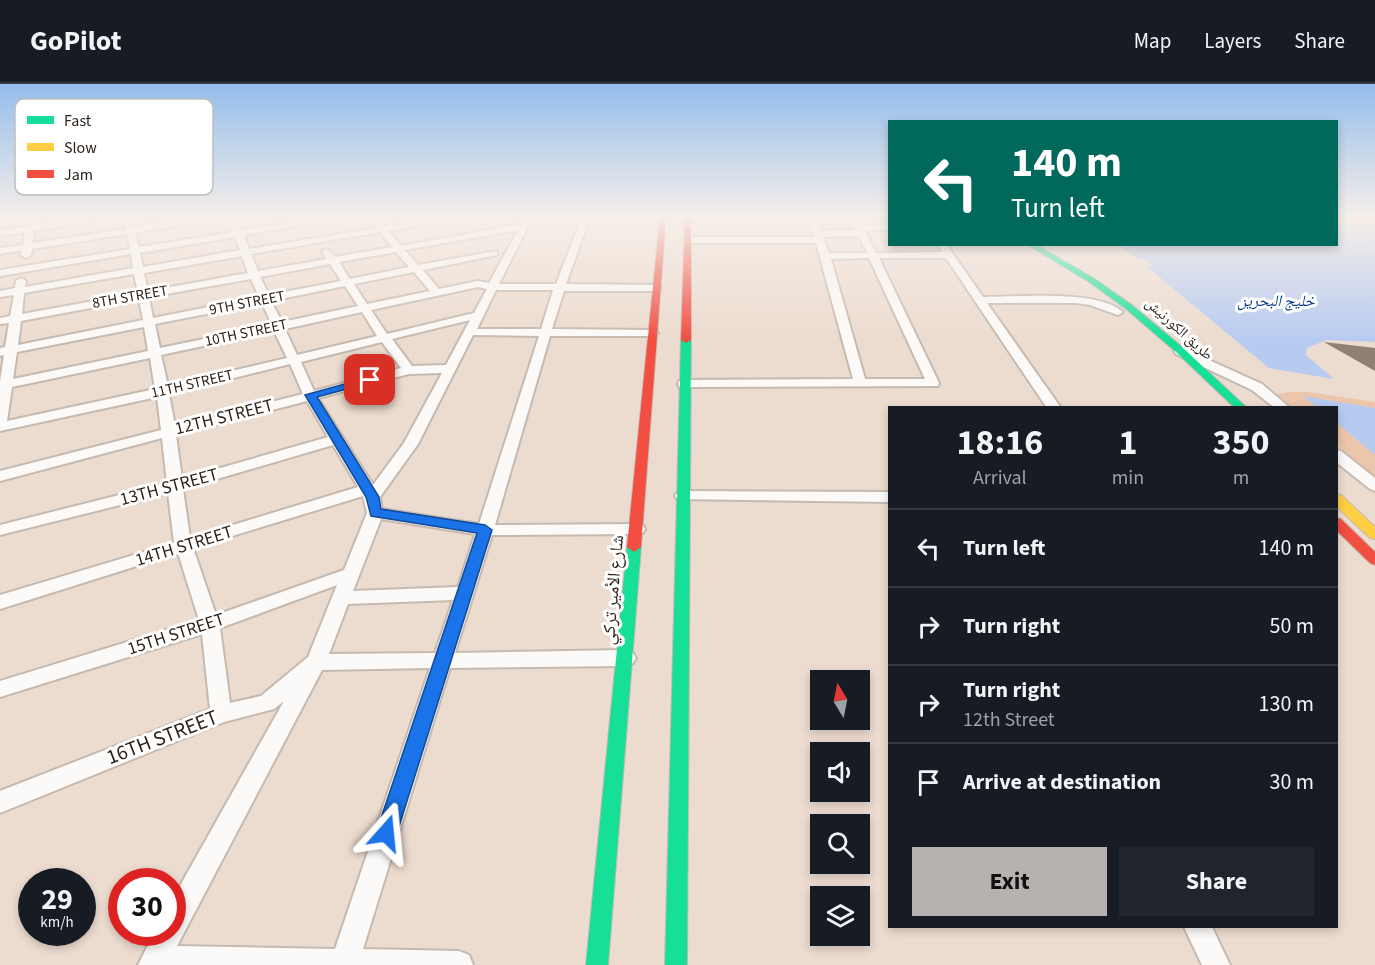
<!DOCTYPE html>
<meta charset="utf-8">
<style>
:root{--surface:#171b24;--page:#20242c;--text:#f1f3f6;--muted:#9ea1a6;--line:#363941;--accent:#b7b2af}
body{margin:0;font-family:"Source Sans 3","Noto Naskh Arabic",sans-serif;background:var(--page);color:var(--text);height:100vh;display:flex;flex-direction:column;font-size:22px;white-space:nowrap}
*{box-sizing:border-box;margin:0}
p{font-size:20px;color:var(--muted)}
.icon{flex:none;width:33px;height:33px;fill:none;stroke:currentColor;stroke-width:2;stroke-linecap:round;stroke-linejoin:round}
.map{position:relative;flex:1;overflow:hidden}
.sheet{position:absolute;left:888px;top:322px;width:450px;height:522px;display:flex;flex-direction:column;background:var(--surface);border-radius:0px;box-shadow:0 3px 9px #0003}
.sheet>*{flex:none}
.banner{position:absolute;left:888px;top:36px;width:450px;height:126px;border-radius:0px;box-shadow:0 3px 9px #0003;background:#00695c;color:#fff;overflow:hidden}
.needle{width:39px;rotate:350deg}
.fabs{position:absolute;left:810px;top:586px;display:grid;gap:12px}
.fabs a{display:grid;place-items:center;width:60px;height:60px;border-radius:0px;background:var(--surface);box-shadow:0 3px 9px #0003;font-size:30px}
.speed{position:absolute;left:18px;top:784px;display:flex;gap:12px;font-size:30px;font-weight:700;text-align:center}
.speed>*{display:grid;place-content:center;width:78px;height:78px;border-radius:50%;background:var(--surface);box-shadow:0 3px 9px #0003;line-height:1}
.speed small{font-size:15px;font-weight:400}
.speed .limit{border:9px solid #d22;background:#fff;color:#111}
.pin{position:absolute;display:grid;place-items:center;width:51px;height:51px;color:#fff;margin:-26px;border-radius:12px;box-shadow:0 3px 9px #0006}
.me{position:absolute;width:66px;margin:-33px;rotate:18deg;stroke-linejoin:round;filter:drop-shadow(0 0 4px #0008)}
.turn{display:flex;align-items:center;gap:21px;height:126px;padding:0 24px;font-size:27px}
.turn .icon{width:78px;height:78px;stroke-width:2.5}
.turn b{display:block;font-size:42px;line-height:51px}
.eta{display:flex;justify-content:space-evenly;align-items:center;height:102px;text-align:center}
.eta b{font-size:36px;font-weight:700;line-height:42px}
.primary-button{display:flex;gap:12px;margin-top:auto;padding:12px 24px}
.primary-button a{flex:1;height:69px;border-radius:0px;background:var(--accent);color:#111;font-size:24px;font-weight:700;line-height:69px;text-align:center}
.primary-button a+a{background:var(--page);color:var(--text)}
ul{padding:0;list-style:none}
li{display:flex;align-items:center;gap:18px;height:78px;padding:0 24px;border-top:2px solid var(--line)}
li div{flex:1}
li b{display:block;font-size:22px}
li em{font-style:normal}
header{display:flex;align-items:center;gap:36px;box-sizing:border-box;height:84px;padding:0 30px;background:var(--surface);border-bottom:2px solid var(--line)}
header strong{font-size:28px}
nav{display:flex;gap:33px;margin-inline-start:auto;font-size:21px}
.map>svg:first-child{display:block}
.green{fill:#ecc6aa}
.water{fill:#b7cbf1}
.building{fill:#8f8074}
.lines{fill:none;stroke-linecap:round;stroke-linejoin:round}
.street-casing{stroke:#c6b9af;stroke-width:4}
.fast-casing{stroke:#c6b9af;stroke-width:2}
.slow-casing{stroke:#c6b9af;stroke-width:2}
.jam-casing{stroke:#c6b9af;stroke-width:2}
.street{fill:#fcfaf8;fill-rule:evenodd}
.fast{fill:#16e098;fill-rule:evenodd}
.slow{fill:#ffcf43;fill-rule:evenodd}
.jam{fill:#f24e42;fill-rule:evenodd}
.route{fill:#1a73e8;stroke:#114b97;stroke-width:1.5}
.labels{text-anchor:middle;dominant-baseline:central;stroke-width:6;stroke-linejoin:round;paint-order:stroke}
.far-street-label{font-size:15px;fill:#2d231a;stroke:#fff}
.far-water-label{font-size:16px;font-style:italic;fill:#083a8c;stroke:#fff}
.street-label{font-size:18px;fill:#2d231a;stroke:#fff}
.near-street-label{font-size:21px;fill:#2d231a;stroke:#fff}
.key{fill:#fff;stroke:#c0bdba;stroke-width:1.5}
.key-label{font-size:16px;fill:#2d231a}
</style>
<header>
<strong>GoPilot</strong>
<nav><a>Map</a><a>Layers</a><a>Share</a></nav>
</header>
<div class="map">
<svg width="1375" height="881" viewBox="0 0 1375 881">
<rect width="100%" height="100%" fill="#ecdbcf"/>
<polygon class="green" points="1289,308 1308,308 1375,318 1375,393 1337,361 1336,324 1293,324 1277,310"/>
<g class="water">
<polygon points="1337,133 1375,133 1375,258 1327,256 1307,264 1306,271 1334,295 1269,284 1146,182 1152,181 1145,175 1137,175 1119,161 1336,160"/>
<polygon points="1303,312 1375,324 1375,371 1337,339 1336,324 1318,324"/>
</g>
<polygon class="building" points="1324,258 1375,264 1375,287"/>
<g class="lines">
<g class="street-casing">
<g id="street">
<path d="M 28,133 L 36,133 L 35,141 L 92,133 L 114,133 L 34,147 L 32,159 L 126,145 L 124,133 L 132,133 L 134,143 L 201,133 L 222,133 L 135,149 L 139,163 L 233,148 L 224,133 L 232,133 L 241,146 L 322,133 L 342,133 L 244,151 L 249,165 L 376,144 L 367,133 L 376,133 L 384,142 L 440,133 L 459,133 L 388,147 L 401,162 L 521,140 L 525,133 L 533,133 L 499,200 L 556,200 L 582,133 L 590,133 L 566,200 L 656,201 L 661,204 L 656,207 L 564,207 L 552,245 L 652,246 L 658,249 L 652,252 L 550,252 L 495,441 L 637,440 L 643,441 L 645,445 L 643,449 L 637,450 L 492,451 L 455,569 L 626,566 L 633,569 L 636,574 L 633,579 L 626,582 L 450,584 L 363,865 L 459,867 L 469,871 L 473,881 L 138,881 L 154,849 L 172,849 L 172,816 L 284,617 L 274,625 L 224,638 L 0,729 L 0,707 L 210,625 L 202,550 L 0,613 L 0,597 L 199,536 L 178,469 L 0,525 L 0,511 L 174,459 L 168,409 L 0,451 L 0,441 L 167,399 L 162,354 L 0,397 L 0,387 L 161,346 L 157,313 L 0,347 L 0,297 L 4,271 L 0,272 L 0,264 L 5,263 L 9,239 L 0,240 L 0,234 L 10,232 L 14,211 L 0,213 L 0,207 L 15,204 L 16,197 L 21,194 L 26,197 L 25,203 L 133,184 L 131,170 L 0,192 L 0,186 L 130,165 L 127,150 L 32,165 L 31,171 L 26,174 L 21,171 L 22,166 L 0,170 L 0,164 L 23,161 L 25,148 L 0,152 L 0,146 L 26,143 ZM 518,146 L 489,199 L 478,197 L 439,205 L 423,186 L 497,171 L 497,167 L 418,181 L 405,166 ZM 380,148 L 392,163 L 335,173 L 327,165 L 322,168 L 327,175 L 258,187 L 251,170 ZM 235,153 L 240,166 L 143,183 L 140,169 ZM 396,168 L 409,183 L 350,195 L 339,178 ZM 242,172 L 248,189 L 148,207 L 144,189 ZM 330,180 L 341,197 L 269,211 L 260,193 ZM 414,188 L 430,207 L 367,220 L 354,200 ZM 134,190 L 138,209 L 22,230 L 24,209 ZM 251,195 L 259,213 L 153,234 L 149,213 ZM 345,202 L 358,222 L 282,238 L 271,217 ZM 478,203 L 487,205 L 474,229 L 387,250 L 371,226 ZM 496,206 L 553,206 L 541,245 L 477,245 ZM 139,215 L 143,236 L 18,261 L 21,237 ZM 262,219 L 272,241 L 160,264 L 155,240 ZM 362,228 L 377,252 L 297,271 L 285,245 ZM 470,236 L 446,281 L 412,282 L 392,255 ZM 144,243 L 148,267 L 13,295 L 17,268 ZM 274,247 L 287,274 L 168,302 L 161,271 ZM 473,251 L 539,252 L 479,440 L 382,425 L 380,413 L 418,360 ZM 382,258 L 401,284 L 314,307 L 301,278 ZM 150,274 L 155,305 L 7,337 L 12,303 ZM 290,280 L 303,310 L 175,342 L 169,310 ZM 442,289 L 404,359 L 373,401 L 318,314 L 409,290 ZM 307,317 L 328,353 L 182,395 L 176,351 ZM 333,361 L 358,403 L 190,454 L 183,405 ZM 363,412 L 367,429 L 344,486 L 216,531 L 193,464 ZM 381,435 L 475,450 L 458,503 L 353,507 ZM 337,501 L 308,573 L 261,612 L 230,619 L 220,544 ZM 453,516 L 435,569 L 329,570 L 348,520 ZM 430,584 L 335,865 L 177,862 L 322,586 Z"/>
<path d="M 807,133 L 815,133 L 821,147 L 856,146 L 844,133 L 853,133 L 862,142 L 890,139 L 890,145 L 865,147 L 876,169 L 942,168 L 937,160 L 946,160 L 983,213 C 1017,213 1098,205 1123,228 L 1118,231 L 1090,221 L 1076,219 L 987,219 L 1061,324 L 1047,324 L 946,174 L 879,174 L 939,299 L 938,302 L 679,303 L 678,300 L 679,297 L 684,296 L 853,295 L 816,159 L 687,159 L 682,156 L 687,153 L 814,153 ZM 859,152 L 867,169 L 829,169 L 823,153 ZM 869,174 L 925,295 L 865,295 L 831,175 Z"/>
<polygon points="1180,263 1262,300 1290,324 1275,324 1252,306 1176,270 1174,267"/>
<polygon points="1336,366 1341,367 1375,394 1375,407 1370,405 1336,378"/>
<polygon points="683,407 890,408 890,418 677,415 675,412 677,409"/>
<polygon points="1184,843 1212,843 1230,881 1202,881"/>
</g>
</g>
<g class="fast-casing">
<g id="fast">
<polygon points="1026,160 1035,160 1095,195 1132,221 1182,263 1247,324 1235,324 1175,267 1126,225 1089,198"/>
<polygon points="686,253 691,256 687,881 665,881 681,256"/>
<polygon points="634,458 641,463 608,881 586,881 627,463"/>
</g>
</g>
<g class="slow-casing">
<polygon id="slow" points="1336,410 1341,411 1375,443 1375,455 1370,454 1336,422"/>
</g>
<g class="jam-casing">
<g id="jam">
<polygon points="660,133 666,133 641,463 634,468 627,463"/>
<polygon points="685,133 691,133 691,256 686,259 681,256"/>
<polygon points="1336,434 1341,435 1375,468 1375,481 1370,479 1336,446"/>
</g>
</g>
<use href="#street" class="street"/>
<use href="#fast" class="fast"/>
<use href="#slow" class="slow"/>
<use href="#jam" class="jam"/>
</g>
<linearGradient id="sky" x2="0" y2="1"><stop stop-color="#94bdec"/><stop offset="0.52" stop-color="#f6efe9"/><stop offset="1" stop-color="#f6efe9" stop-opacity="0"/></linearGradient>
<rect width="1375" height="256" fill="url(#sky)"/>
<polygon class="route" points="370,293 375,296 373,298 317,313 379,413 381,425 485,441 492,446 397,749 394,756 386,759 379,756 376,749 477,449 371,432 366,413 305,311"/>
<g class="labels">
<g class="far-street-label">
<text transform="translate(130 213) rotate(-10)">8TH STREET</text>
<text transform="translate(247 219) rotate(-11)">9TH STREET</text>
<text transform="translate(1179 245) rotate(42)">طريق الكورنيش</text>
<text transform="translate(246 249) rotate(-12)">10TH STREET</text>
<text transform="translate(192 300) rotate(-13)">11TH STREET</text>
</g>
<g class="far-water-label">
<text x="1276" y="217">خليج البحرين</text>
</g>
<g class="street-label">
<text transform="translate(224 333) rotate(-14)">12TH STREET</text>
<text transform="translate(169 403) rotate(-15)">13TH STREET</text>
<text transform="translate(184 462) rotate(-17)">14TH STREET</text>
<text transform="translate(613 506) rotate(-85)">شارع الأمير تركي</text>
<text transform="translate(176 550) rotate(-18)">15TH STREET</text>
</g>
<g class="near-street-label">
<text transform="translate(162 653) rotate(-21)">16TH STREET</text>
</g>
</g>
<rect x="15" y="15" width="198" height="96" rx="9" class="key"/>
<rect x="27" y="32" width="27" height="8" fill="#16e098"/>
<rect x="27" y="59" width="27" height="8" fill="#ffcf43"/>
<rect x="27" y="86" width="27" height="8" fill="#f24e42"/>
<g class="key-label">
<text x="64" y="42">Fast</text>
<text x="64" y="69">Slow</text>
<text x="64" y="96">Jam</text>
</g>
</svg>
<div class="fabs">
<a><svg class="needle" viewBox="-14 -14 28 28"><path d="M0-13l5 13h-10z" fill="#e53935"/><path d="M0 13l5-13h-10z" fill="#9ea1a6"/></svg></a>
<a><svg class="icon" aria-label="sound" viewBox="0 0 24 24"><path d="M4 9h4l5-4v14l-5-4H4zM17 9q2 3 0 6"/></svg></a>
<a><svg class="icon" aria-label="search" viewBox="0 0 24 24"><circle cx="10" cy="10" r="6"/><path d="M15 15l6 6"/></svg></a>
<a><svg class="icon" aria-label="layers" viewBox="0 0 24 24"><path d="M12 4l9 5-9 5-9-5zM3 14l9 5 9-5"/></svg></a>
</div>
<div class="speed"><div>29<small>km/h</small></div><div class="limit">30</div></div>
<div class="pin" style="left:370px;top:296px;background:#d93025"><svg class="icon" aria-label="arrive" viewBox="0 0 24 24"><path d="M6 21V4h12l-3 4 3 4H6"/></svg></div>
<svg class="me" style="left:386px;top:749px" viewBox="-20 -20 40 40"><path d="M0-17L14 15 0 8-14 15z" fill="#1a73e8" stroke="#fff" stroke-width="4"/></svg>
<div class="banner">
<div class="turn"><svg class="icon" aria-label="left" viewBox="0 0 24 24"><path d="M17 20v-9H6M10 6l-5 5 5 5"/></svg><div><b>140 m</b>Turn left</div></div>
</div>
<section class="sheet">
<div class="eta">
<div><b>18:16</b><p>Arrival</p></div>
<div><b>1</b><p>min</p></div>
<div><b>350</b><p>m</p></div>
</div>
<ul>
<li><svg class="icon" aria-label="left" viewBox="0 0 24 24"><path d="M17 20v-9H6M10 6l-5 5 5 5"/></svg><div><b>Turn left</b></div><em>140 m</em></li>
<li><svg class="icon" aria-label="right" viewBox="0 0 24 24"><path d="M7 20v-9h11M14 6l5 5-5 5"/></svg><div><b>Turn right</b></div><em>50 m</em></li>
<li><svg class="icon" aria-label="right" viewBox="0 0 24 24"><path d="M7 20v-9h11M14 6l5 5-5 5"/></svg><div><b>Turn right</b><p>12th Street</p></div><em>130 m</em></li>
<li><svg class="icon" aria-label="arrive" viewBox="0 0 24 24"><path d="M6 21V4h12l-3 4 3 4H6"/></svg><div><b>Arrive at destination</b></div><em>30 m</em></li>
</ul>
<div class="primary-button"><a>Exit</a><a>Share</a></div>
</section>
</div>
